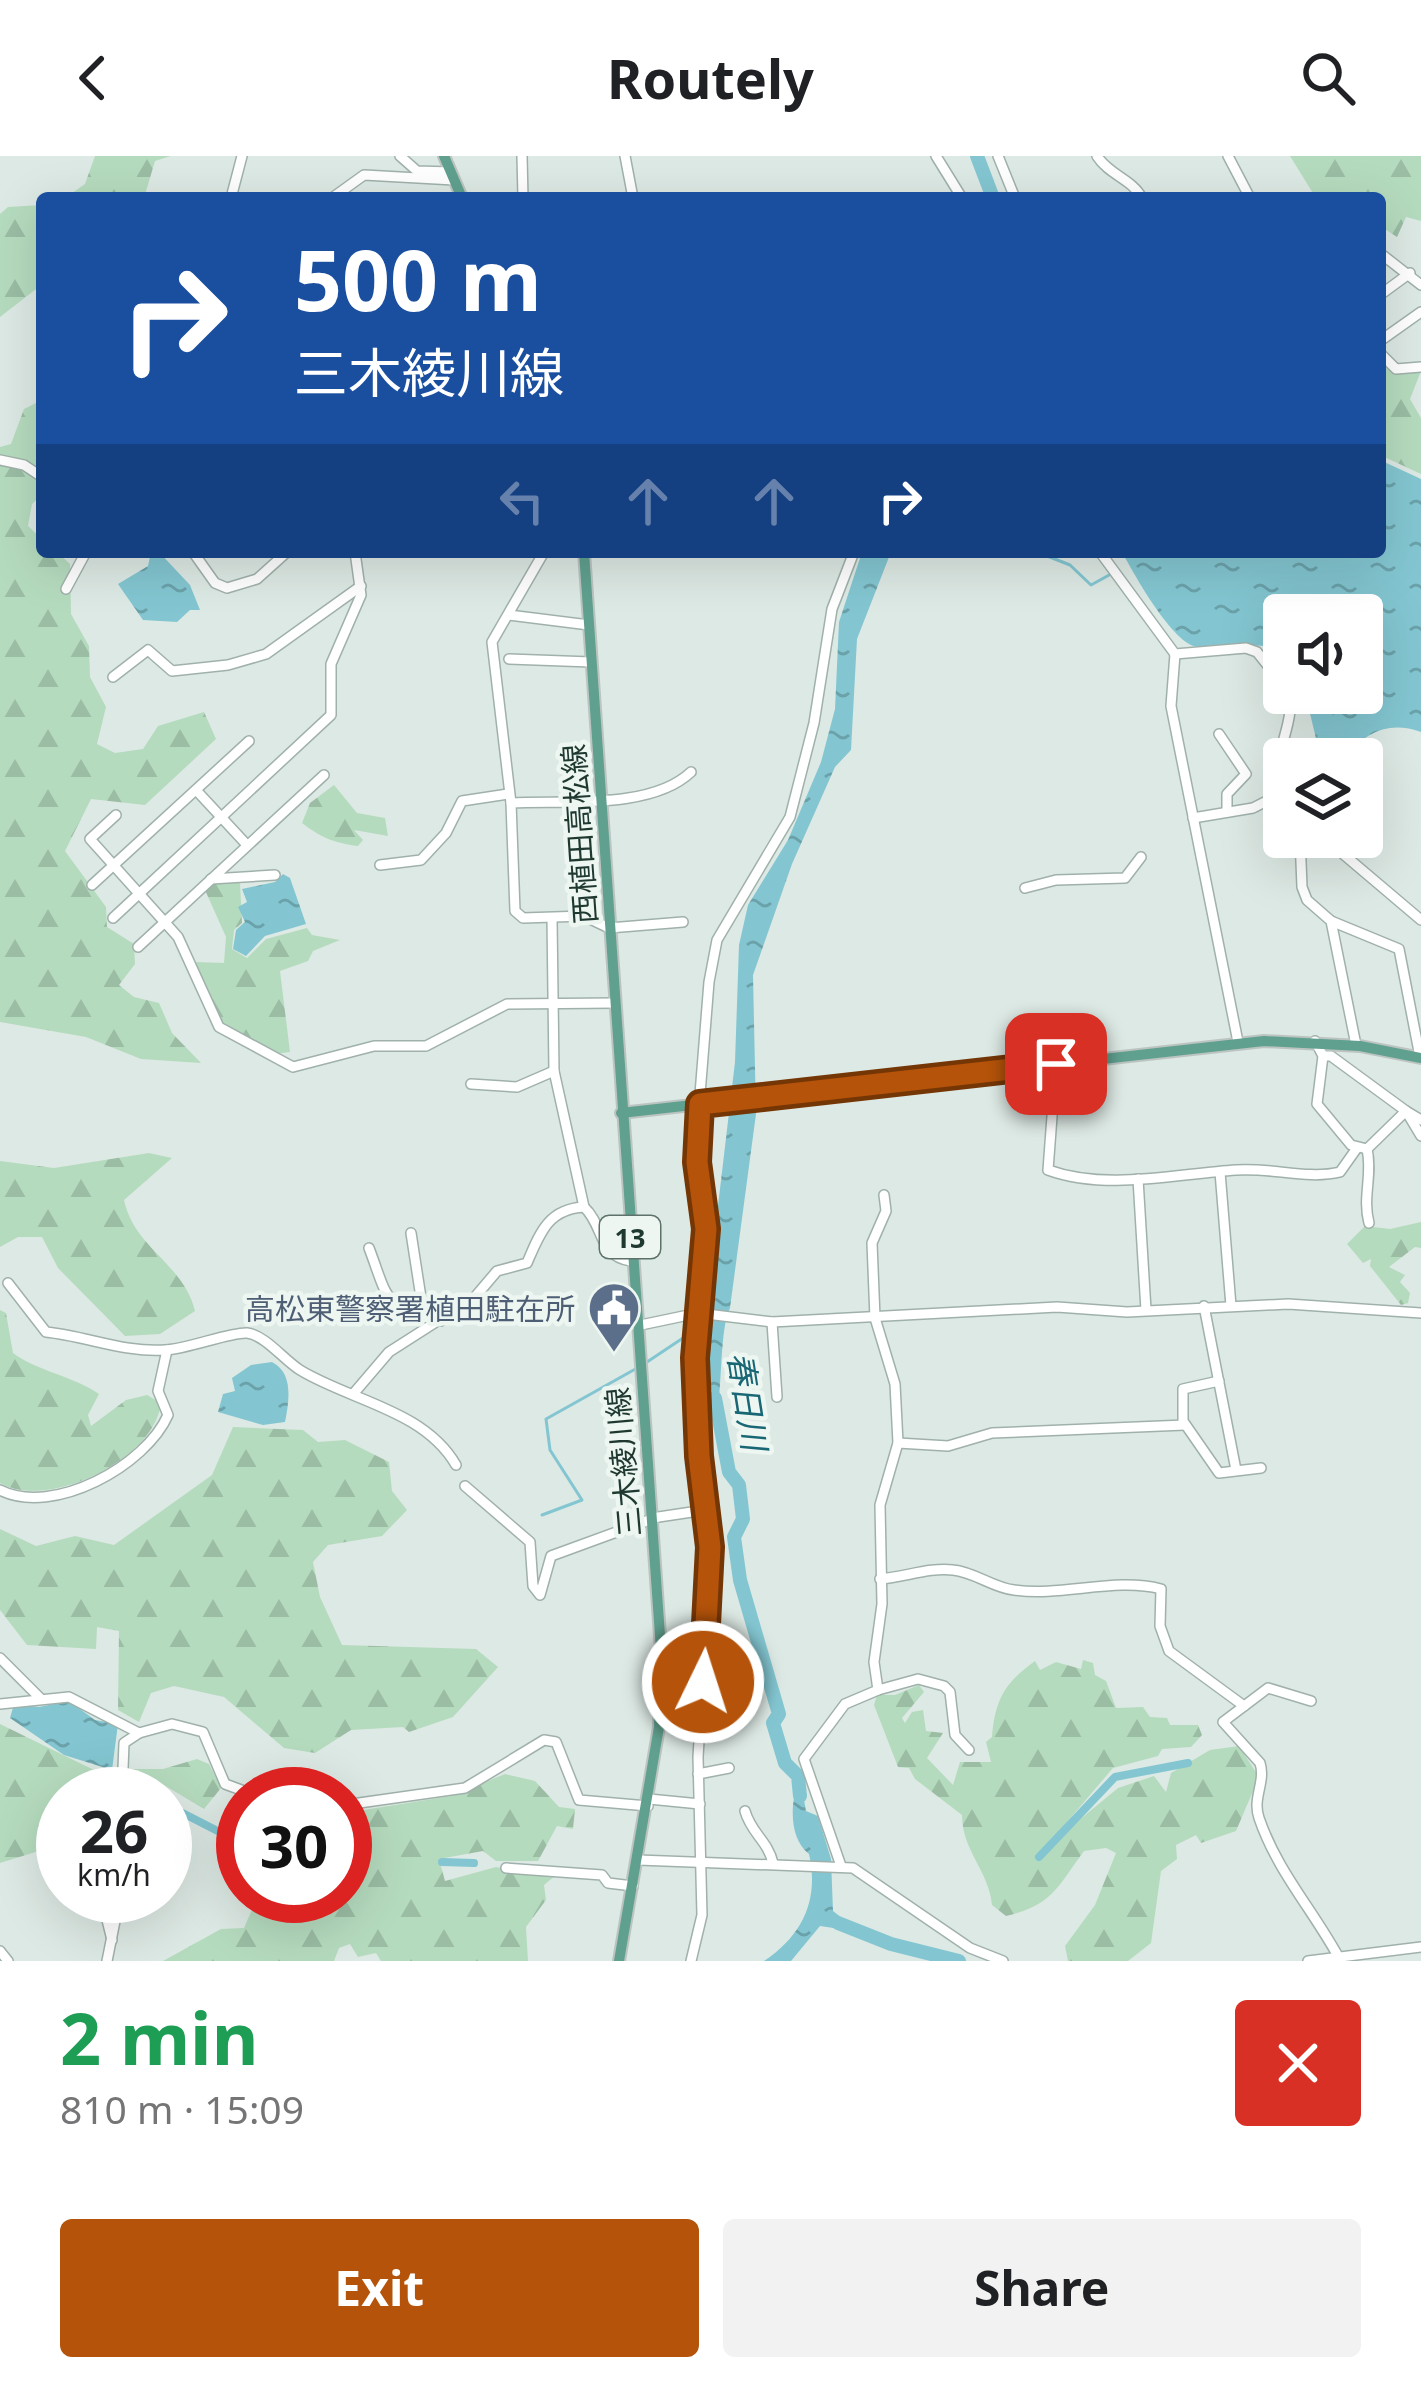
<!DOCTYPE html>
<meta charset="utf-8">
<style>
:root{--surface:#fff;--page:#f2f2f2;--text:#202124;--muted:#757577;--accent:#b45309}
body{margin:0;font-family:"Noto Sans","Noto Sans JP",sans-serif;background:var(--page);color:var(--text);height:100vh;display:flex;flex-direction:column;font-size:45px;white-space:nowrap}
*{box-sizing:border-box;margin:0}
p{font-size:39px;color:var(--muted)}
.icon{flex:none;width:66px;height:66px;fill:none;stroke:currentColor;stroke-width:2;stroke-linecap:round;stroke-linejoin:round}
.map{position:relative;height:1805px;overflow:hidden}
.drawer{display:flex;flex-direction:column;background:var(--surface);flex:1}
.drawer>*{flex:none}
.banner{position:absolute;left:36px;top:36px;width:1350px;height:366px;border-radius:12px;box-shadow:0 12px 48px #0002;background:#1a4fa0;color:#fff;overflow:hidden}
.controls{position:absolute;left:1263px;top:438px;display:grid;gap:24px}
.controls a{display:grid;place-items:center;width:120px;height:120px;border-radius:12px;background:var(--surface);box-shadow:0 12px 48px #0002;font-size:60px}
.speed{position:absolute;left:36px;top:1611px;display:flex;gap:24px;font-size:60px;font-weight:700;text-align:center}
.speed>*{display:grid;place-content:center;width:156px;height:156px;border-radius:50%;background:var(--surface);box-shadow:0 12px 48px #0002;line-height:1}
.speed small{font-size:30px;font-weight:400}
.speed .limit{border:18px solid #d22;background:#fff;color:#111}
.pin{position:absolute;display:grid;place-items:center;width:102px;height:102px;color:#fff;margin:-51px;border-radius:24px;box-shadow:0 6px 18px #0006}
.me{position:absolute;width:132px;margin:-66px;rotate:4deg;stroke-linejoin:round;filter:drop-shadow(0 0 9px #0008)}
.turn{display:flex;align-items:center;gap:42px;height:252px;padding:0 60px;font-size:54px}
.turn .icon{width:156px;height:156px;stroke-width:2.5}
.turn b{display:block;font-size:84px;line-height:102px}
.lanes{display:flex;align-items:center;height:114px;padding:0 60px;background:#0003;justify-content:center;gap:60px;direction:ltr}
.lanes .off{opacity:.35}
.round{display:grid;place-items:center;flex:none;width:126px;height:126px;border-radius:12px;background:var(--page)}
.overview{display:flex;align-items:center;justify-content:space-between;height:204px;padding:0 60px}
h1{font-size:72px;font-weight:700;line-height:90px;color:#1e9e55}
.primary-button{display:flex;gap:24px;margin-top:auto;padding:24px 60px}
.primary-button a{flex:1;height:138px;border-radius:12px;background:var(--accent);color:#fff;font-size:48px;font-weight:700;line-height:138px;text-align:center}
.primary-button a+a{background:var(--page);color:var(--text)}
header{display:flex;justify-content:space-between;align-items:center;height:156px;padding:0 60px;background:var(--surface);font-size:54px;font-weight:700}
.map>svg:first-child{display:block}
.forest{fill:url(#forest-firs)}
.water{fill:url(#water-ripples)}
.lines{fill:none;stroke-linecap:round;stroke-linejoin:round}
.stream{stroke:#83c6d1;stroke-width:3}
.canal{stroke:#83c6d1;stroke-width:8}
.river{stroke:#83c6d1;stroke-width:14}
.minor-casing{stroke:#a0b1ab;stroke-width:12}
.major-casing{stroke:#bcc4c1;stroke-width:14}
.minor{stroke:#fff;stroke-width:9}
.major{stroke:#60a08e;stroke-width:10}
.route-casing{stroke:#753606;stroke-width:30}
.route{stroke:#b45309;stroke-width:21}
.labels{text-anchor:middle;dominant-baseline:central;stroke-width:9;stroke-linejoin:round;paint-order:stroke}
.shield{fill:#edf6f1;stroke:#5d726b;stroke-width:3}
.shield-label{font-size:27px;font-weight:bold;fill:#1f3931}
.street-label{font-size:30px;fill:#1f3931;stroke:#edf6f1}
.service-label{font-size:30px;fill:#4e5e75;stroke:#edf6f1;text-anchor:end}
.water-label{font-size:33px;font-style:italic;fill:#196775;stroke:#edf6f1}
</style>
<header><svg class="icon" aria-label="back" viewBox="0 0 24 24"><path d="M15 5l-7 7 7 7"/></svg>Routely<svg class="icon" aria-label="search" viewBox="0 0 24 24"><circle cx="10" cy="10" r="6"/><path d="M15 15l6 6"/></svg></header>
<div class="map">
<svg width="1421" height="1805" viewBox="0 0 1421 1805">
<defs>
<pattern id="forest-firs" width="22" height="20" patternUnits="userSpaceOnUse" patternTransform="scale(3)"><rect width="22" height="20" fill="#b5dbbe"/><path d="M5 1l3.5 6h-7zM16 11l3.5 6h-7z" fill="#9bbda4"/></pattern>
<pattern id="water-ripples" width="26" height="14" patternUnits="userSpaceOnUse" patternTransform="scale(3)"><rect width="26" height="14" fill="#83c6d1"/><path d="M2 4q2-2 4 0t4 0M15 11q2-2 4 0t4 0" fill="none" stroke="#6ba2aa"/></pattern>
</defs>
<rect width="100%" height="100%" fill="#dde9e4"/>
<g class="forest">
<polygon points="95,0 171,0 155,5 144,42 65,42 85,28"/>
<polygon points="1290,0 1421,0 1421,65 1406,61 1397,81 1380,70 1380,42 1316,42"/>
<polygon points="42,49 40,130 0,161 0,58 8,51"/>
<polygon points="1380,205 1392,217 1421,215 1410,243 1421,262 1421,318 1380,299"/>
<polygon points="42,244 42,339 32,348 28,370 42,383 42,396 57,396 70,408 71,458 89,490 90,521 106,551 97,588 115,597 143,593 158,570 204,556 216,583 145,649 91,643 65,695 106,751 107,771 134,788 135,808 119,829 134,841 159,847 172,877 201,907 141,903 86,881 0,866 0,291 11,288 24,253"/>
<path d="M 334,629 L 357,657 L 385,662 L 388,680 L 354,674 L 363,684 L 358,690 C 334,687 320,681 302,667 L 310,647 Z"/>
<polygon points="215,726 240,727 242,767 234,774 232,793 247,802 266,783 307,772 312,779 340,784 313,795 308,805 280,815 290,896 275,898 216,862 196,806 224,807 226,781 205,734"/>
<path d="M 149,997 L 172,1002 L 124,1044 C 134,1092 184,1108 195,1155 L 160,1178 L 125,1180 L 58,1112 L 42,1081 L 18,1081 L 0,1091 L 0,1005 L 54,1012 Z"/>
<polygon points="1421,1066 1421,1092 1415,1091 1389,1111 1405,1119 1400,1126 1410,1137 1408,1147 1401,1149 1370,1110 1371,1103 1363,1107 1347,1088 1365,1070 1390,1073"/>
<path d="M 0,1154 L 6,1157 L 13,1197 C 39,1216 71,1219 99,1238 L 88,1259 L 91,1270 L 126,1244 L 147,1239 L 161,1247 C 155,1303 48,1355 0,1327 Z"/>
<polygon points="233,1271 303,1274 318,1286 345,1284 389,1306 392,1335 407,1354 382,1380 328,1389 313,1406 320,1441 342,1489 476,1493 498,1511 453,1561 409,1576 403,1571 351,1574 315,1597 284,1592 224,1541 174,1530 151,1537 139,1566 118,1554 119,1475 97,1471 96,1493 27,1489 0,1454 0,1373 36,1390 75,1380 114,1389 212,1319"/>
<path d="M 1083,1504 L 1093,1507 L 1095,1519 L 1106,1525 L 1116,1552 L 1143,1551 L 1150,1561 L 1167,1562 L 1170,1569 L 1198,1569 L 1202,1579 L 1191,1591 L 1162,1593 L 1158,1600 L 1113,1612 L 1044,1693 L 1118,1632 L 1154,1620 L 1166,1636 L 1171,1617 L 1210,1594 L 1239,1590 L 1259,1621 L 1236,1675 L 1201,1687 L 1196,1679 L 1176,1689 L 1177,1703 L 1161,1715 L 1151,1787 L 1128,1805 L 1068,1805 L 1065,1790 L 1095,1749 L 1116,1697 L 1106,1692 L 1084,1695 C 1058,1730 1053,1749 1006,1760 L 992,1749 C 989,1715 962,1695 962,1659 L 915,1623 L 909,1612 L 898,1611 L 874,1549 L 877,1539 L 895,1539 L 919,1529 L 924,1536 L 902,1562 L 905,1567 L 912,1556 L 923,1554 L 926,1575 L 943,1577 L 927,1602 L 953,1629 L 960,1606 L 991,1606 L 986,1586 L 992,1581 C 995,1542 1006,1526 1035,1505 L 1040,1514 L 1056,1506 L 1081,1513 Z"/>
<polygon points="0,1568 98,1616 97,1638 63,1638 63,1675 53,1678 42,1694 0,1707"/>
<polygon points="197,1603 209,1608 221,1632 204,1653 164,1629 130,1622 125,1613 163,1613"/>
<polygon points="505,1618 535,1625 559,1651 575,1653 573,1673 557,1670 538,1705 496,1705 483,1695 439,1703 445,1725 496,1711 526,1717 546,1710 556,1719 544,1729 546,1744 526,1771 528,1805 381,1805 376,1797 358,1801 350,1788 339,1792 334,1805 163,1805 221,1773 244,1772 258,1740 345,1740 345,1657 451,1640"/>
</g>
<g class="water">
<path d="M 1380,304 L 1421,323 L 1421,576 C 1390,565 1364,575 1347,603 L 1321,603 L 1305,537 L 1362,537 L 1362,459 L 1284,459 L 1284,494 C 1253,485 1229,493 1198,491 C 1173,489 1134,418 1122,396 L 1380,396 Z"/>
<polygon points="151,396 159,396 190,429 200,454 190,454 177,466 143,464 118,428 148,410"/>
<path d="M 862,396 L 891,396 L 857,483 L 851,594 L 835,611 L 792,708 L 753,819 L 756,958 L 730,1152 C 720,1170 722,1233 717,1259 L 706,1211 L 711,1163 L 706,1151 L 735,906 L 739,789 L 748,749 L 788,684 L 821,606 L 835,553 L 839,466 Z"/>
<polygon points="283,718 290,722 306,768 265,780 246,800 233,793 236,774 245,766 238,751 247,746 242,733 275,726"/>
<path d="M 272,1206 C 294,1217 289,1246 285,1266 L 263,1269 L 218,1256 L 223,1238 L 235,1235 L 232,1222 L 251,1209 Z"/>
<polygon points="69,1545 95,1564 118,1568 112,1614 64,1599 10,1562 14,1548 39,1551"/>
<path d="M 800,1621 L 806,1655 L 818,1660 L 831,1703 L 833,1755 L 860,1776 L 820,1770 L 791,1805 L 764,1805 C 804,1778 819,1742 809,1698 C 788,1682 790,1644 800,1621 Z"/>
</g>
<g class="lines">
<g class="stream">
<polyline points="1037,396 1070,409 1091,429 1111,418"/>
<polyline points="647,1206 686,1180 713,1172"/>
<polyline points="542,1359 582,1344 550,1294 546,1263 639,1211"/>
</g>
<g class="canal">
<polyline points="102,1637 119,1638"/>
<polyline points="165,1648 243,1688"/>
<polyline points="1039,1701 1115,1621 1188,1607"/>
<polyline points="442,1706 474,1707"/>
</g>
<g class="river">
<polyline points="977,0 993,42"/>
<polyline points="715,1242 729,1316 739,1329 743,1363 734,1381 740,1424 779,1558 773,1567 785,1607 798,1620 800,1640"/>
<polyline points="838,1767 891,1788 959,1805"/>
</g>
<g class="minor-casing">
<g id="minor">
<polyline points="400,0 417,15 451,16"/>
<polyline points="522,0 523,42"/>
<polyline points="625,0 633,42"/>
<polyline points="936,0 962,42"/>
<polyline points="998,0 1015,42"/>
<path d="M 1097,0 C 1109,19 1132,23 1142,42"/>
<polyline points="1228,0 1250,42"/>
<polyline points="231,42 242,0"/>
<polyline points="332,42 364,19 454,24"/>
<polyline points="1380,97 1421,129"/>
<polyline points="1380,139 1410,117"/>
<polyline points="1380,185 1421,156"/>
<polyline points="1380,197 1396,213 1421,211"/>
<polyline points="0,304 24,309 42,321"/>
<polyline points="193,396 215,427 227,432 257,423 287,396"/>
<polyline points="544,396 492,486 511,647 515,755 523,762 584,760 609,772 683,766"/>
<polyline points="1100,396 1175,498 1246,492 1257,496 1284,530"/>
<polyline points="66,433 86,396"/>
<polyline points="509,459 589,469"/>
<polyline points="1175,498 1171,550 1238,886"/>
<polyline points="509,503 591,506"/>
<polyline points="113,521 148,494 172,515 228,509 266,498 361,430"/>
<polyline points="1219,578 1246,618 1227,638 1227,656"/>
<path d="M 1284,632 C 1269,596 1296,572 1289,537"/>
<polyline points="196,634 247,689"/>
<path d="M 511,647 C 564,644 651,654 691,616"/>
<polyline points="116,659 90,683 178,781 219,871 293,911 374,890 426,890 507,848 614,847"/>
<polyline points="1193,662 1253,652 1284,636"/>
<polyline points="1300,681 1302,731 1307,744 1331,765 1356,889"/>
<polyline points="1323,681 1421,764"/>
<polyline points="380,709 421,704 446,677 462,645 508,638"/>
<polyline points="211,723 275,719"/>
<polyline points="92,729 249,585"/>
<polyline points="1025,732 1056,724 1125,722 1141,701"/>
<polyline points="113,762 331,559 331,508 361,439 355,396"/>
<polyline points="552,762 554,915 584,1051"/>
<polyline points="1331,765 1399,793 1420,901"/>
<polyline points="138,791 324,619"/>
<polyline points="1315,885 1323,900 1317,948 1351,989 1367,993 1406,955 1421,964"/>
<polyline points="1323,900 1331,900 1406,955 1421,980"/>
<path d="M 1056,907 L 1048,1014 C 1106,1035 1175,1018 1236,1014 C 1271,1011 1307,1024 1340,1016 L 1357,992"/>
<polyline points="471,928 517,931 554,915"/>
<path d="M 1367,993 C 1373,1019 1362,1041 1369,1067"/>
<polyline points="1220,1016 1231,1150"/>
<polyline points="1138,1023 1146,1154"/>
<polyline points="411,1077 424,1161"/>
<path d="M 369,1092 C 388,1142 382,1151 441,1165"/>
<path d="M 8,1127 L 46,1176 C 86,1180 125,1197 165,1194 C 188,1193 230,1176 247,1177 C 265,1179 284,1204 300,1214 C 351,1245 424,1254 456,1309"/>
<polyline points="1204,1150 1236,1314"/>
<polyline points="772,1166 777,1241"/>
<polyline points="636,1170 698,1157 772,1166 1057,1151 1127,1156 1288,1148 1421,1157"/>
<polyline points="1219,1225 1183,1233 1183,1265 1219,1317 1261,1312"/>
<path d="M 354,1237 L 389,1196 L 475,1141 L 497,1115 L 527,1107 C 540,1077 548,1053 584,1051 C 604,1069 598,1101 631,1105"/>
<polyline points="898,1287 948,1290 992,1277 1185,1269"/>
<polyline points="465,1330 530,1386 533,1430 540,1439 551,1400 652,1363"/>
<path d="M 0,1334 C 54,1361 146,1309 168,1259 L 158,1235 L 167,1194"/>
<polyline points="652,1362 705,1354"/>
<path d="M 880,1423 C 905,1421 930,1411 953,1414 C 975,1416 993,1432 1014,1434 C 1062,1441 1115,1421 1161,1433 L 1160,1470 L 1169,1495 L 1244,1550"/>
<polyline points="0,1502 41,1543"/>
<polyline points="878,1534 918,1523 944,1530 950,1536 955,1579 969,1594"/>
<path d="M 1311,1545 L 1268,1532 L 1223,1566 L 1260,1607 C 1266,1626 1252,1642 1259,1662 C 1277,1715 1313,1754 1339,1802"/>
<polyline points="0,1548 69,1541 139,1577 172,1568 203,1576 225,1628 252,1638"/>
<polyline points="700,1578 727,1574"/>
<polyline points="698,1618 729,1612"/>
<polyline points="122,1638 124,1587 139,1577"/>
<polyline points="649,1643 700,1648"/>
<polyline points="345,1649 465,1632 544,1584 556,1586 579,1644 648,1650"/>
<path d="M 745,1655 C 751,1677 768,1685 773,1707"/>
<polyline points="638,1704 853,1712 970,1792 1003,1805"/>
<polyline points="841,1710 804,1603 845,1548 878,1534 874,1506 882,1448 880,1349 898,1287 895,1228 875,1162 872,1087 886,1055 884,1039"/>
<polyline points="506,1712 602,1719 608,1727 633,1730"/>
<polyline points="101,1740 112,1784"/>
<polyline points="0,1795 8,1805"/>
<polyline points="107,1805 120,1740"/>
<polyline points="691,1805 702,1759 698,1601 710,1408 695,1202 706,1073 696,988 709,826 717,784 790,661 814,567 832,453 854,396"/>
<polyline points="1308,1805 1421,1791"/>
</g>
</g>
<g class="major-casing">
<g id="major">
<polyline points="444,0 462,42"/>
<polyline points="584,396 661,1494 659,1571 619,1805"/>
<polyline points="621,957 1264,885 1360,890 1421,902"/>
</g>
</g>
<use href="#minor" class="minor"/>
<use href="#major" class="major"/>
</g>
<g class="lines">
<g class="route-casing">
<polyline id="route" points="703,1526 710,1391 699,1300 695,1202 706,1073 697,1006 700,948 1056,908"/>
</g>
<use href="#route" class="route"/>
</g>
<defs>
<g id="civic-pin" transform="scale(2.7)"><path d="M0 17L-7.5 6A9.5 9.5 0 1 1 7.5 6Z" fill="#5c6f8a" stroke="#edf6f1"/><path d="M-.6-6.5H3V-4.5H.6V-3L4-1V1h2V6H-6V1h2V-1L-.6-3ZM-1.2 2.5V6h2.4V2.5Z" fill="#fff"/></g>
</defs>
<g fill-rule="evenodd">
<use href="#civic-pin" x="614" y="1152"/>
</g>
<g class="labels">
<rect class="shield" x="600" y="1060" width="60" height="42" rx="9"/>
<g class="shield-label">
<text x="630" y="1081">13</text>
</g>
<g class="street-label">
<text transform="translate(579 678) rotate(-94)">西植田高松線</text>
<text transform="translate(623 1306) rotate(-95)">三木綾川線</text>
</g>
<g class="service-label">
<text x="575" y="1152">高松東警察署植田駐在所</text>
</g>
<g class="water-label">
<text transform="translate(748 1245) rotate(81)">春日川</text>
</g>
</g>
</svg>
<div class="controls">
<a><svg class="icon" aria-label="sound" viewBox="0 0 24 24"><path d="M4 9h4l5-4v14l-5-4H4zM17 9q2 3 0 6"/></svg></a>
<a><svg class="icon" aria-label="layers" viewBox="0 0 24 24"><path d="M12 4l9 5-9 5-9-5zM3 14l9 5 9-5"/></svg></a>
</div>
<div class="speed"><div>26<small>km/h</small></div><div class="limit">30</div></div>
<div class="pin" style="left:1056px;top:908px;background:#d93025"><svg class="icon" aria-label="arrive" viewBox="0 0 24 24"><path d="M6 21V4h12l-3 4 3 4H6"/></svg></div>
<svg class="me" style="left:703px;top:1526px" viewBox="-20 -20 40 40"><circle r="17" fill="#b45309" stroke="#fff" stroke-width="3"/><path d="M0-11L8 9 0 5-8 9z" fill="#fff"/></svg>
<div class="banner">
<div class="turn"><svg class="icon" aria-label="right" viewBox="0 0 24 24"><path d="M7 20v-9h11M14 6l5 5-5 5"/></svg><div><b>500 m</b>三木綾川線</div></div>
<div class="lanes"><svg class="icon off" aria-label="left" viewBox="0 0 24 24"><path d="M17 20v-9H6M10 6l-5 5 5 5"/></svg><svg class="icon off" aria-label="ahead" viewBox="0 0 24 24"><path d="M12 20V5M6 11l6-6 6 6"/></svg><svg class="icon off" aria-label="ahead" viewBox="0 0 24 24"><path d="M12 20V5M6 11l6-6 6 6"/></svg><svg class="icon" aria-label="right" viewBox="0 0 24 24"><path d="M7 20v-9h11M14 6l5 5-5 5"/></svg></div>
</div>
</div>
<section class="drawer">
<div class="overview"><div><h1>2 min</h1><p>810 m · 15:09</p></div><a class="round" style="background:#d93025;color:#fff"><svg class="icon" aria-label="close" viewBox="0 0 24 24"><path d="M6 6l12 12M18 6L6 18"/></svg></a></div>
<div class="primary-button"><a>Exit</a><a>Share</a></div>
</section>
